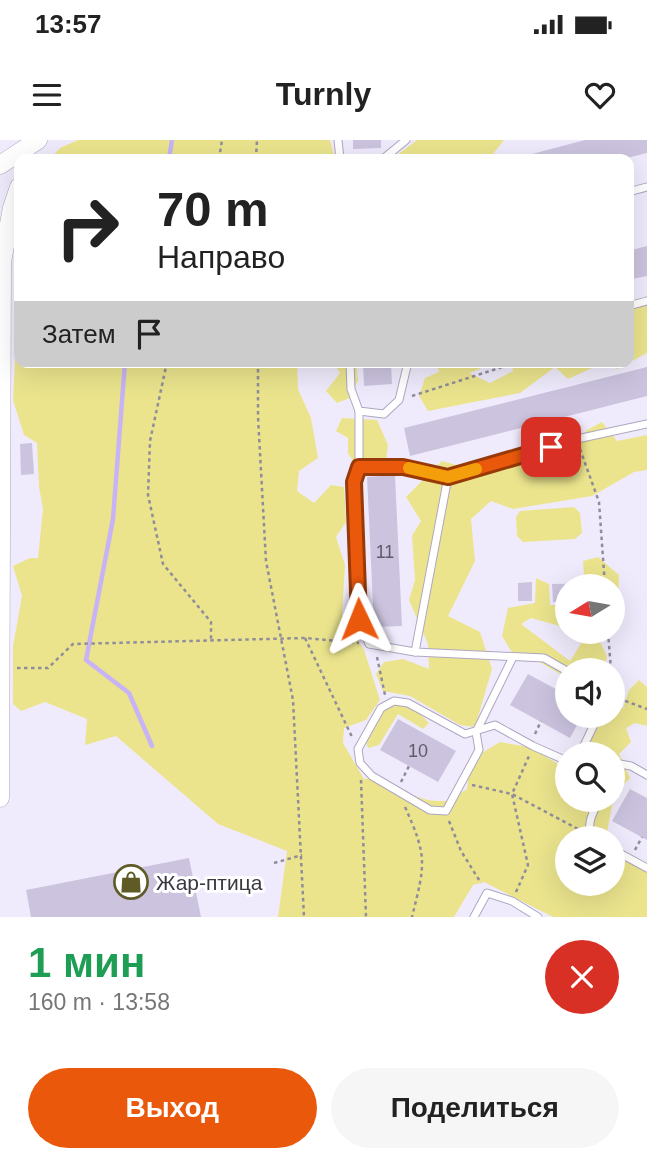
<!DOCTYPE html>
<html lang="ru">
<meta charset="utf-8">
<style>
:root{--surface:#fff;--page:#f6f6f6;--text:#222;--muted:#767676;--accent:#ea580c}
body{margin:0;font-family:Arial,sans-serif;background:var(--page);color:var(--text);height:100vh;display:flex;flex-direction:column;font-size:26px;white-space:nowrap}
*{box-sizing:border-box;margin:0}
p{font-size:23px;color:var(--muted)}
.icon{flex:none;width:38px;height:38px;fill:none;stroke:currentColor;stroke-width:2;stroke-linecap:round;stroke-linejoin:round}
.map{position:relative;height:777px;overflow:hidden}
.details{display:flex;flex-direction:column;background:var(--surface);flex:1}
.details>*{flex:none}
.top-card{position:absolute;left:14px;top:14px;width:620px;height:214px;border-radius:14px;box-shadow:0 7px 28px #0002;background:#fff;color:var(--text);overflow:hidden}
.needle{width:46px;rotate:259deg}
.fabs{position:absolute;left:555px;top:434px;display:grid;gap:14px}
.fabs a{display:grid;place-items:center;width:70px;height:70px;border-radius:50%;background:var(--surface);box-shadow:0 7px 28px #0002;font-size:35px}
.pin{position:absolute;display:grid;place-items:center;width:60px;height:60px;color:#fff;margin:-30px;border-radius:14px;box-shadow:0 4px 10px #0006}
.me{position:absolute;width:77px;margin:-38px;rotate:358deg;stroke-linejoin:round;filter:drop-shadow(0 0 5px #0008)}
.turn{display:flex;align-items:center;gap:24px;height:147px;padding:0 28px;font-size:32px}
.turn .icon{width:91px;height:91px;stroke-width:2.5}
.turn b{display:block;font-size:49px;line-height:60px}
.then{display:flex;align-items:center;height:66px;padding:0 28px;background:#0003;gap:14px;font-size:26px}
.round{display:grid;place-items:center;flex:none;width:74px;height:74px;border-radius:37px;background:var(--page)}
.headline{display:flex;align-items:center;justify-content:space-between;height:119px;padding:0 28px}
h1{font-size:42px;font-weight:700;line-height:52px;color:#1e9e55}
.cta{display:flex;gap:14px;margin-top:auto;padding:14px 28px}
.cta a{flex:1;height:80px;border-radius:42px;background:var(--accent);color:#fff;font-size:28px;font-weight:700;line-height:80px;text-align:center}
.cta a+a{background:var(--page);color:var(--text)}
.status{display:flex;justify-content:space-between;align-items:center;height:49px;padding:0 35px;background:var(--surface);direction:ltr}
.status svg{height:19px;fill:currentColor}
header{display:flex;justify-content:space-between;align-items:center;height:91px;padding:0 28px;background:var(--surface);font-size:32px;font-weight:700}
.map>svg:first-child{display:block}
.green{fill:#ebe48d}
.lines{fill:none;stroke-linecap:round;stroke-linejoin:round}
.stream{stroke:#c7b3f5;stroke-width:4.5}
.building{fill:#ccc4df}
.service-casing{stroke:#aea7c1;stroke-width:9}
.tertiary-casing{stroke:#aea7c1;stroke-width:19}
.path{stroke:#908d9a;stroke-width:2.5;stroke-dasharray:3.5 3.5;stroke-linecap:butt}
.service{stroke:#fff;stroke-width:7}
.tertiary{stroke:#fff;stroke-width:18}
.route-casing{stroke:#983908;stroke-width:18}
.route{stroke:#ea580c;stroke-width:12}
.slow{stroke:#f59e0b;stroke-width:12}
.labels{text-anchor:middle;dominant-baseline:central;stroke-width:6;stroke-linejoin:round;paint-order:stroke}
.number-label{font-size:18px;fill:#5f5b69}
.poi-label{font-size:21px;fill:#3b3842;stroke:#fff;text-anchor:start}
</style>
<div class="status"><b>13:57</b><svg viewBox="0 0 49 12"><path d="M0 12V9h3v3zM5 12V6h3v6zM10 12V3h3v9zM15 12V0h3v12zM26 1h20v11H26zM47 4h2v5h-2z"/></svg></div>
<header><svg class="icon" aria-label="menu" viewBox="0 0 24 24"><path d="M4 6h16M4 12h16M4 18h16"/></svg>Turnly<svg class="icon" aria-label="heart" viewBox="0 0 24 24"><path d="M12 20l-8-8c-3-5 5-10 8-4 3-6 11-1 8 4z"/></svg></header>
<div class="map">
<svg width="647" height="777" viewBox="0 0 647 777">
<rect width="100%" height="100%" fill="#f0ebfc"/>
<g class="green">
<polygon points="78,0 330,0 335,19 50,19 60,8"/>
<polygon points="417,0 504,0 489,19 392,19"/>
<path d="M 19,144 L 19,222 L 297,222 L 298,249 L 311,278 L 318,318 L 299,331 L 297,351 L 314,363 L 331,345 L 344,347 L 346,382 L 336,397 L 345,425 L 342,475 L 364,510 L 380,560 L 366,580 L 344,588 L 343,603 L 364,639 C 389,636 411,663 443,661 C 451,661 460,653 467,649 L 470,620 L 500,602 L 529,607 L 567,629 L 567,660 L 612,660 L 612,614 L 582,614 L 584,602 L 602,576 L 612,576 L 613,570 L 623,568 L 629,550 L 639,540 L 647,547 L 647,586 L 635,583 L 626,588 L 631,602 L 619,614 L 630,638 L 614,655 L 606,698 L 567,698 L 567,744 L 612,744 L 613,707 L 647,727 L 647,777 L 553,777 L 484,742 L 473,745 L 454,777 L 278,777 L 287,711 L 218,684 L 116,596 L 85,605 L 87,579 L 45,562 L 21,571 L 13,564 L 13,506 L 22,456 L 13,426 L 30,418 L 38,418 L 43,369 L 39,347 L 37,303 L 24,295 L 13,260 Z"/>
<polygon points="647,155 647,213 617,229 607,222 628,222 628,159 639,166"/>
<polygon points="333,222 356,222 358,240 350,258 337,263 326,251 340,233"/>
<polygon points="436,222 478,222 480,229 469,233 490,243 513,231 512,222 605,222 568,239 555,227 520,253 428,271 419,256 425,238 439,232"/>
<polygon points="342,278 377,280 388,305 386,320 354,323 348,313 348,298 336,291"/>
<polygon points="602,282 617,301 647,295 647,330 634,332 592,356 513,369 491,361 471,379 475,421 448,476 480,492 492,529 475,587 460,585 410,556 383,551 376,534 384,522 403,519 429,529 428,504 409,460 415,440 412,396 421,381 406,357 442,321 460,326 502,314 524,324 568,315 587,290"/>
<polygon points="574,367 580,373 582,393 575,399 523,402 517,396 516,377 520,371"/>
<polygon points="598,417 619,435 618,465 613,474 612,446 598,446 584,436 583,421"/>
<polygon points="536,438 549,444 550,465 567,465 567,488 531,478 521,484 570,521 582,502 599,500 607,516 604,530 567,530 567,538 541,523 511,511 502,496 508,468 535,463"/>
<polygon points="399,563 417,571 429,583 423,589 398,574 379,605 368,608 363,593 374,573"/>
</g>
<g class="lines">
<g class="stream">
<polyline points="169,19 172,0"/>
<polyline points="125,222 113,379 86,520 129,553 152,606"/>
</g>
</g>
<g class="building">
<polygon points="353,0 381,0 381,8 353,9"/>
<polygon points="585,0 647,0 647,13 623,19 513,19"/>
<polygon points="647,106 647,136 628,140 628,111"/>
<polygon points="363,222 391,222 392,244 364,246"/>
<polygon points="647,227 647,256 410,316 404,288"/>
<polygon points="32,303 34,334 21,335 20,304"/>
<polygon points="395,335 402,486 374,487 367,337"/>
<polygon points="532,442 532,461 518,461 518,443"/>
<polygon points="600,443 601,446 567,446 567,462 553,462 552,444"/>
<polygon points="528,534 567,555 567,576 582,576 570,598 510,565"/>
<polygon points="398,579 456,611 438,642 380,610"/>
<polygon points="630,649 647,658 647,700 612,681"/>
<polygon points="189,718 201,777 31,777 26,750"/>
</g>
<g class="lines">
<g class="service-casing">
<g id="service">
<polyline points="338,0 340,19"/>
<polyline points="383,19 406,0"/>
<polyline points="628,52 647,47"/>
<polyline points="628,166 647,161"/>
<polyline points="350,222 351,249 359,271 384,274 399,260 408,222"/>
<polyline points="359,271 359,327"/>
<polyline points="415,512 448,337"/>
<polyline points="513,517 476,592 479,610 446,671 430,670 372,636 360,623 358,609 381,568 394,561 408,563 465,594 495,585 533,606 567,621"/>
<polyline points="567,531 544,518 415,512 369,504 359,479 354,342 359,327 403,327 448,337 577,299 647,284"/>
<polyline points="580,614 598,576"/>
<polyline points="612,633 620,624 631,626 647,635"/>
<path d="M 593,698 C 585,685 593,673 599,660"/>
<polyline points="612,709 647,728"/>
<polyline points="474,777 487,753 512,761 538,777"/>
</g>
</g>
<g class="tertiary-casing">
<g id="tertiary">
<polyline points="0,25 38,0"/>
<polyline points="0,658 2,122 12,68 19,47"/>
</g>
</g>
<g class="path">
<polyline points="219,19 222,0"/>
<polyline points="256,19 257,0"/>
<polyline points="265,19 281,16 290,19"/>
<polyline points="167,222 150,301 148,355 163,424 211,482 211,499"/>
<polyline points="258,222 258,277 266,421 293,560 304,777"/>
<polyline points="412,256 518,222"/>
<polyline points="580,309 599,362 605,446"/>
<polyline points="608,492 611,530"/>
<polyline points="305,498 352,597"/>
<polyline points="377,517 385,555"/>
<polyline points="17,528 48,528 73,504 305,498 359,503"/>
<polyline points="612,556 647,569"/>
<polyline points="535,594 541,581"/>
<polyline points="361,640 366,777"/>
<polyline points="401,642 409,626"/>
<polyline points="472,645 512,654 578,689"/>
<path d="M 405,667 C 428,718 425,724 412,777"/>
<polyline points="449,681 461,711 481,743"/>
<polyline points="635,710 642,697"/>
<polyline points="274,723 302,715"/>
<polyline points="516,752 528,725 512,654 529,616"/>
</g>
<use href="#service" class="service"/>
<use href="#tertiary" class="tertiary"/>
</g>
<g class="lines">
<g class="route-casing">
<polyline id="route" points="359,479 354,342 359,327 403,327 448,337 551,307"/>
</g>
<use href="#route" class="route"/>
<polyline class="slow" points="409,328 448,337 476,329"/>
</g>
<defs>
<g id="shop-ring" transform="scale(1.75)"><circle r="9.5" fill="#fff" stroke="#5f5b27" stroke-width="1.5"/><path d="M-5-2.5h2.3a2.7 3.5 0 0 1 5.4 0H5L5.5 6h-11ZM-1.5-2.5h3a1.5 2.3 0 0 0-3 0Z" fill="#5f5b27"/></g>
</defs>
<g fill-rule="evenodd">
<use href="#shop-ring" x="131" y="742"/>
</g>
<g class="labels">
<g class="number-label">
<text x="385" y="412">11</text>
<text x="418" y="611">10</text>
</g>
<g class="poi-label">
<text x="156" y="742">Жар-птица</text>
</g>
</g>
</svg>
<div class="fabs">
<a><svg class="needle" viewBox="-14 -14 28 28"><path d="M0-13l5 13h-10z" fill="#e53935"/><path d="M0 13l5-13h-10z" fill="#767676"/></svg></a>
<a><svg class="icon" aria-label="sound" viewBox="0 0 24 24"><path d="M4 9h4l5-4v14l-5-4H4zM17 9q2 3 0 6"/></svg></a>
<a><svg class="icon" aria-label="search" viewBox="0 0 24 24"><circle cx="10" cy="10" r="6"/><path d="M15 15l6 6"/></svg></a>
<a><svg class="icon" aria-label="layers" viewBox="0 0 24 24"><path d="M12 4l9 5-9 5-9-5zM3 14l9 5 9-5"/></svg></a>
</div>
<div class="pin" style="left:551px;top:307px;background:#d93025"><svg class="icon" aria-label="arrive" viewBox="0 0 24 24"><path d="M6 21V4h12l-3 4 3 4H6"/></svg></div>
<svg class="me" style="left:359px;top:479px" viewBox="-20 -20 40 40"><path d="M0-17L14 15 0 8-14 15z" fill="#ea580c" stroke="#fff" stroke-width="4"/></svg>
<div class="top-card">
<div class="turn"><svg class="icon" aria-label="right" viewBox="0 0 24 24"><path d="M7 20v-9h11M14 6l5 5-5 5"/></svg><div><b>70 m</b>Направо</div></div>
<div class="then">Затем<svg class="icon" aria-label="arrive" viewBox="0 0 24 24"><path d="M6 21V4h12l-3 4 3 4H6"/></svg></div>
</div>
</div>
<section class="details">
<div class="headline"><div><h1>1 мин</h1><p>160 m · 13:58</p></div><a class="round" style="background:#d93025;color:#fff"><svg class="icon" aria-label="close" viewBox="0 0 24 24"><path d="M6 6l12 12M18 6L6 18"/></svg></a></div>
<div class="cta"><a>Выход</a><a>Поделиться</a></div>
</section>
